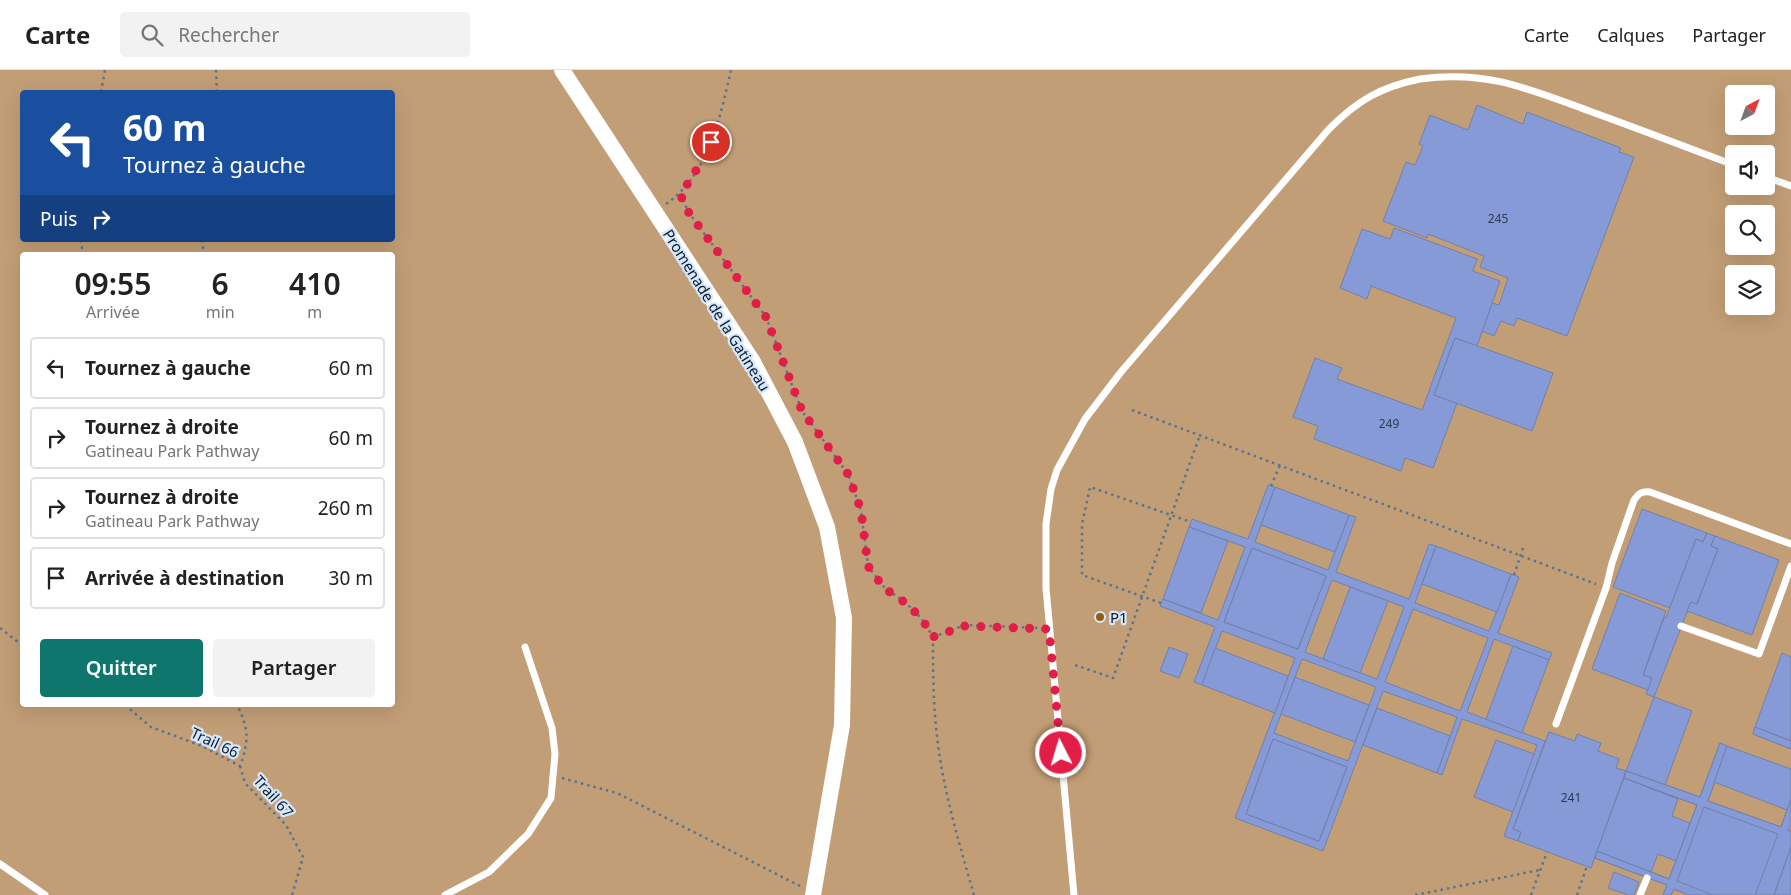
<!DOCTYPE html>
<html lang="fr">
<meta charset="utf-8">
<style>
:root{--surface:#fff;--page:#f2f2f2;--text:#222;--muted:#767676;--line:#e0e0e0;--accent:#0f766e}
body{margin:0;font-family:"Noto Sans",sans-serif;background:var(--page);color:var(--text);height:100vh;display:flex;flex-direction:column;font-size:19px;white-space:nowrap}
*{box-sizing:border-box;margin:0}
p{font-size:16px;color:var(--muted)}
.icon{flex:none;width:28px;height:28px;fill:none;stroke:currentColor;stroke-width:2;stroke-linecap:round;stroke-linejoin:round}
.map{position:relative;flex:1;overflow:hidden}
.details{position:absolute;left:20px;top:182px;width:375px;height:455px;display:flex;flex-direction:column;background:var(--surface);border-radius:5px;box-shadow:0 5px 20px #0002}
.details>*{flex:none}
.banner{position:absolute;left:20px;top:20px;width:375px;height:152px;border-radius:5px;box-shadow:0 5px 20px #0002;background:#1a4fa0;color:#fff;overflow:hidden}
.needle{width:32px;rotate:41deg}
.tools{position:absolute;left:1725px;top:15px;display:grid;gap:10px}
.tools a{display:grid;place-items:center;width:50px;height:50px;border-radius:5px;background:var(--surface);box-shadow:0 5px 20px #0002;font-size:25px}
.pin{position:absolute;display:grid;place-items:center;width:42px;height:42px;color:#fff;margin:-21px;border:2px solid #fff;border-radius:50%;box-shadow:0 1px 5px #0007}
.me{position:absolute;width:55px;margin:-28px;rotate:355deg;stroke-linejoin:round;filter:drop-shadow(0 0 4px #0008)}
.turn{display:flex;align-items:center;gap:18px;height:105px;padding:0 20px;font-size:22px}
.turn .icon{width:65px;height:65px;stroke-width:2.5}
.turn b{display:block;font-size:35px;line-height:42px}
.then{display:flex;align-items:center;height:48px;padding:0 20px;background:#0003;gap:10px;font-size:19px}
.eta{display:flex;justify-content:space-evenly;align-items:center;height:85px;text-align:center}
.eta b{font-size:30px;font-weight:600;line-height:35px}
.action{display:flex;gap:10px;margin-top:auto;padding:10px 20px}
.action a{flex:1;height:58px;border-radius:5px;background:var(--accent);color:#fff;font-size:20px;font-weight:600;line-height:58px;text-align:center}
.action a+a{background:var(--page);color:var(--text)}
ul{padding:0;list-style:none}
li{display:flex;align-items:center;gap:15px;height:62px;margin:0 10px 8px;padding:0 10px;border:2px solid var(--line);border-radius:5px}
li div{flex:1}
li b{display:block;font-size:19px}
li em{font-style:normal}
header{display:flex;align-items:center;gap:30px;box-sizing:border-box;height:70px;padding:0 25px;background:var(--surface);border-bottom:1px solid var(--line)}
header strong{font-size:24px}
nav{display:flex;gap:28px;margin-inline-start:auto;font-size:18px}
.search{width:350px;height:45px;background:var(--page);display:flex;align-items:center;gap:12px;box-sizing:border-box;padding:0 18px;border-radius:5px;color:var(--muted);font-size:19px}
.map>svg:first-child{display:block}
.green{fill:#c29e76;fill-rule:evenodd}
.building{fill:#859ad6;stroke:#7181ac;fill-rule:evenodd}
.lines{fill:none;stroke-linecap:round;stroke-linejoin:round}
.path{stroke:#59748f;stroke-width:2.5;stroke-dasharray:2.5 4;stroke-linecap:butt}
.service{stroke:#fff;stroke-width:7}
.tertiary{stroke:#fff;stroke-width:16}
.route{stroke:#e11d48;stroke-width:9;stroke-dasharray:0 16.2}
.poi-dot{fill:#935e12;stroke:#d4e7fc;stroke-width:2}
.labels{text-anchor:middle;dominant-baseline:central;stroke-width:4.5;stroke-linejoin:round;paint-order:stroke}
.number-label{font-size:12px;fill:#2b3c55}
.street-label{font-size:15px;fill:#0d1c2a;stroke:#d4e7fc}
.poi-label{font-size:15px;fill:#0d1c2a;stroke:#d4e7fc;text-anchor:start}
</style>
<header>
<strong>Carte</strong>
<div class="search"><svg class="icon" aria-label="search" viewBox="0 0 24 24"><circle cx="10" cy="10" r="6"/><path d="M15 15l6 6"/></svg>Rechercher</div>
<nav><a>Carte</a><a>Calques</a><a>Partager</a></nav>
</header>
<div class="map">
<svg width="1791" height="825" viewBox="0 0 1791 825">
<rect width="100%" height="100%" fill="#a2c9f0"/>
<path class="green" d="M 0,0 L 1791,0 L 1791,825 L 0,825 ZM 22,22 L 392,22 L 392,170 L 22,170 ZM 1734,24 L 1766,24 L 1766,56 L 1734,56 ZM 1734,84 L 1766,84 L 1766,116 L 1734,116 ZM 1734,144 L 1766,144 L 1766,176 L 1734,176 ZM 22,185 L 392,185 L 392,635 L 22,635 ZM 1734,204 L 1766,204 L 1766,236 L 1734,236 Z"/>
<g class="building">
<polygon points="1477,35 1523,54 1527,42 1621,78 1619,82 1634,87 1567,266 1517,248 1514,256 1501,251 1494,266 1482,261 1492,233 1499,235 1508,208 1480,197 1484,186 1428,164 1427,168 1383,151 1406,92 1415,95 1423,76 1419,74 1430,45 1468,60"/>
<polygon points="1394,158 1477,189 1473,201 1500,211 1477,276 1455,268 1434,325 1457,333 1433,398 1405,388 1401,401 1314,369 1318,356 1293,347 1315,288 1342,298 1337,309 1422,340 1456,248 1371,216 1367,229 1340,218 1362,159 1390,169"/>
<polygon points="1455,268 1553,303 1532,361 1434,325"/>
<path d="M 1268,415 L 1275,417 L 1255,472 L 1328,500 L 1349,445 L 1356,447 L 1336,502 L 1409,529 L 1429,474 L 1436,476 L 1415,533 L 1489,561 L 1511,504 L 1519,507 L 1498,563 L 1552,583 L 1549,590 L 1494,569 L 1467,642 L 1545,671 L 1513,759 L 1521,762 L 1518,771 L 1504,766 L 1537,675 L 1462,649 L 1442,705 L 1437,703 L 1457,647 L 1383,621 L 1323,781 L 1235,748 L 1295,588 L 1222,561 L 1202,615 L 1194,612 L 1215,557 L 1160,536 L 1163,529 L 1218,550 L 1245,477 L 1189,457 L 1192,449 L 1248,469 ZM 1252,478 L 1326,506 L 1298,579 L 1224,552 ZM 1332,510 L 1404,537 L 1377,609 L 1305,582 ZM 1413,539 L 1488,568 L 1460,641 L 1385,612 ZM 1302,589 L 1376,617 L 1348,691 L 1274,663 ZM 1273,669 L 1347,697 L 1319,771 L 1246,744 Z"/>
<polygon points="1275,417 1349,445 1335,482 1261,455"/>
<polygon points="1642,439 1707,463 1703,472 1696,469 1670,538 1613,517"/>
<polygon points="1189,457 1228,471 1201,543 1163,529"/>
<polygon points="1707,463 1715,466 1711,476 1718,479 1697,534 1691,532 1654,627 1646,624 1652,608 1643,605 1664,548 1666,548 1696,469 1703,472"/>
<polygon points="1715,466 1779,490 1752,565 1687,541 1691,532 1697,534 1718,479 1711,476"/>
<polygon points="1436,476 1511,504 1497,542 1422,514"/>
<polygon points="1252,478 1326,506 1298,579 1224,552"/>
<polygon points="1350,517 1388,531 1360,603 1323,589"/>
<polygon points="1620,523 1666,541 1643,605 1652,608 1648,620 1592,599"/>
<polygon points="1513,576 1549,590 1522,663 1486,649"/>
<polygon points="1169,577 1188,584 1179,608 1160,601"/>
<polygon points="1215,578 1288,606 1275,643 1202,615"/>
<polygon points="1782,583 1791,587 1791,671 1755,657"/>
<polygon points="1295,607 1369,635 1355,672 1281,644"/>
<polygon points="1654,627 1692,641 1665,715 1626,701"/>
<polygon points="1377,638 1450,666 1437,703 1363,675"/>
<polygon points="1755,657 1791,671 1791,679 1753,664"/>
<polygon points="1755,657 1791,671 1791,679 1753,664"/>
<polygon points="1549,662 1575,671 1577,664 1601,673 1598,681 1619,689 1616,698 1626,701 1591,798 1518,771 1521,762 1513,759"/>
<polygon points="1273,669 1347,697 1319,771 1246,744"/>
<polygon points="1496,670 1534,684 1513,742 1474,727"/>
<polygon points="1720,673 1727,676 1708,731 1781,757 1791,729 1791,754 1788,761 1791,761 1791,777 1774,825 1755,825 1778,764 1704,737 1677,811 1713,825 1689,825 1674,819 1671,825 1663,825 1667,815 1595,788 1597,781 1669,809 1697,735 1624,708 1626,701 1700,727"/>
<polygon points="1720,673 1727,676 1708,731 1781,757 1791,729 1791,754 1788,761 1791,761 1791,777 1774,825 1689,825 1674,819 1671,825 1663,825 1667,815 1595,788 1597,781 1669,809 1697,735 1624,708 1626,701 1700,727"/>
<polygon points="1727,676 1791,699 1791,729 1787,740 1714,712"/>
<polygon points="1624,708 1678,729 1672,746 1690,753 1676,791 1658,784 1651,802 1597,781"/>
<polygon points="1704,737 1778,764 1755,825 1713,825 1677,811"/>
<polygon points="1791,777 1791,825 1774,825"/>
<polygon points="1614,802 1639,812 1634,825 1628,825 1608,818"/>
</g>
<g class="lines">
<g class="path">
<polyline points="216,0 217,22"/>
<polyline points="101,22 105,0"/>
<polyline points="680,124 689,143 766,247 802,341 848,404 861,440 868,496 884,517 907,534 922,549 933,567"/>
<path d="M 666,134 C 708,105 720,48 731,0"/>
<polyline points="81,170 83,185"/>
<polyline points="202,170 204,185"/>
<polyline points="1132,340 1596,514"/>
<polyline points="1271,416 1280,395"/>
<polyline points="1514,505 1524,475"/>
<polyline points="1161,533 1082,505 1082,454 1090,417 1191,452"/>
<polyline points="0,558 22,575"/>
<path d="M 933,567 C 933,600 933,633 937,666 C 943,720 959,773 974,825"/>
<polyline points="933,567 965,555 1040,558"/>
<polyline points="1075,595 1113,608 1200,365"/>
<path d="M 125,635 L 151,657 L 202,676 L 240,696 C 249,672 249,658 237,635"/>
<polyline points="240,696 245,713 286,755 303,787 292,825"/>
<polyline points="562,708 617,723 800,816"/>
<polyline points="1415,825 1540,800"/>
<polyline points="1531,825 1547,782"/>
<polyline points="1577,825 1587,796"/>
</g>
<g class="service">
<polyline points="1766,107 1791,116"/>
<polyline points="1681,556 1759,584 1791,496"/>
<path d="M 1556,654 L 1606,518 L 1612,493 L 1634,430 C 1639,423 1642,421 1650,422 L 1791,474"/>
<polyline points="0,794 45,825"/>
<polyline points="445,825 489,802 528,764 551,728 555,684 552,658 525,577"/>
<path d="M 1074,825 L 1046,518 L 1046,454 L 1051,419 L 1057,400 L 1085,349 L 1121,302 L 1329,59 C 1357,31 1380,17 1420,9 C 1488,0 1529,19 1592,42 C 1639,59 1686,77 1734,95"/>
<polyline points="1640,825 1647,808"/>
</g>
<polyline class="tertiary" points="562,0 753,292 795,372 827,457 844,548 842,655 813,825"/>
</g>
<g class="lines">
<polyline class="route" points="711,72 692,108 680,124 689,143 766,247 802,341 848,404 861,440 868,496 884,518 907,534 922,549 933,567 965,556 1049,559 1061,683"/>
</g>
<circle class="poi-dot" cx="1100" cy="547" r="5"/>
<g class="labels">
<g class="number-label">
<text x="1498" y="148">245</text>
<text x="1389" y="353">249</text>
<text x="1571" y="727">241</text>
</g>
<g class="street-label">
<text transform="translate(717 240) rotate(58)">Promenade de la Gatineau</text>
<text transform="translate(215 672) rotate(25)">Trail 66</text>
<text transform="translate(274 726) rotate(48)">Trail 67</text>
</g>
<g class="poi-label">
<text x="1110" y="547">P1</text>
</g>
</g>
</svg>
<div class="tools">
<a><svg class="needle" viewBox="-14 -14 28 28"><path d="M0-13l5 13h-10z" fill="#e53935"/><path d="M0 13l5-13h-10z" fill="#767676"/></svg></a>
<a><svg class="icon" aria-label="sound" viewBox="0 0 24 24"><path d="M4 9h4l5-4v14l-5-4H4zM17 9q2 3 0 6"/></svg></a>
<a><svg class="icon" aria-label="search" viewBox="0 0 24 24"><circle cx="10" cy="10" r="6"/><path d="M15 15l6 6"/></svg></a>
<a><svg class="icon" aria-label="layers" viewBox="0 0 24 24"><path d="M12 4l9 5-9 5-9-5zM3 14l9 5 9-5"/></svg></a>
</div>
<div class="pin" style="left:711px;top:72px;background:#d93025"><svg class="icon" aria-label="arrive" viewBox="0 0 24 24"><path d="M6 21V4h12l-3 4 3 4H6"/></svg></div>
<svg class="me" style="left:1061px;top:683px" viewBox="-20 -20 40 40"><circle r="17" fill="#e11d48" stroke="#fff" stroke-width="3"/><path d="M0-11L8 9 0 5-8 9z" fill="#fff"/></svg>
<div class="banner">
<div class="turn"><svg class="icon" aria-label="left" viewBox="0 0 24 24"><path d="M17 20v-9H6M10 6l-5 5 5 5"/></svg><div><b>60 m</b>Tournez à gauche</div></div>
<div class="then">Puis<svg class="icon" aria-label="right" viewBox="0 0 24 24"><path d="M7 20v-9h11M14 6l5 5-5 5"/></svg></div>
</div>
<section class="details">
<div class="eta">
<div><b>09:55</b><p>Arrivée</p></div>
<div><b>6</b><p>min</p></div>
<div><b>410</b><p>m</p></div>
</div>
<ul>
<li><svg class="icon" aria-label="left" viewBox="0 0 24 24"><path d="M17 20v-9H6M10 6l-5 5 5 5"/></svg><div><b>Tournez à gauche</b></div><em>60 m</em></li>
<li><svg class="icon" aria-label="right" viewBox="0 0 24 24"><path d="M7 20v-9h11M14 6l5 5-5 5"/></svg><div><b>Tournez à droite</b><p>Gatineau Park Pathway</p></div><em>60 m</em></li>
<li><svg class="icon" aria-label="right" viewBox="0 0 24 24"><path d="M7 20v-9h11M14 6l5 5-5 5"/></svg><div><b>Tournez à droite</b><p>Gatineau Park Pathway</p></div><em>260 m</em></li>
<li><svg class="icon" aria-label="arrive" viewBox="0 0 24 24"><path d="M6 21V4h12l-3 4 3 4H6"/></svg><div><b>Arrivée à destination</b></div><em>30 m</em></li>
</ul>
<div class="action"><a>Quitter</a><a>Partager</a></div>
</section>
</div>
